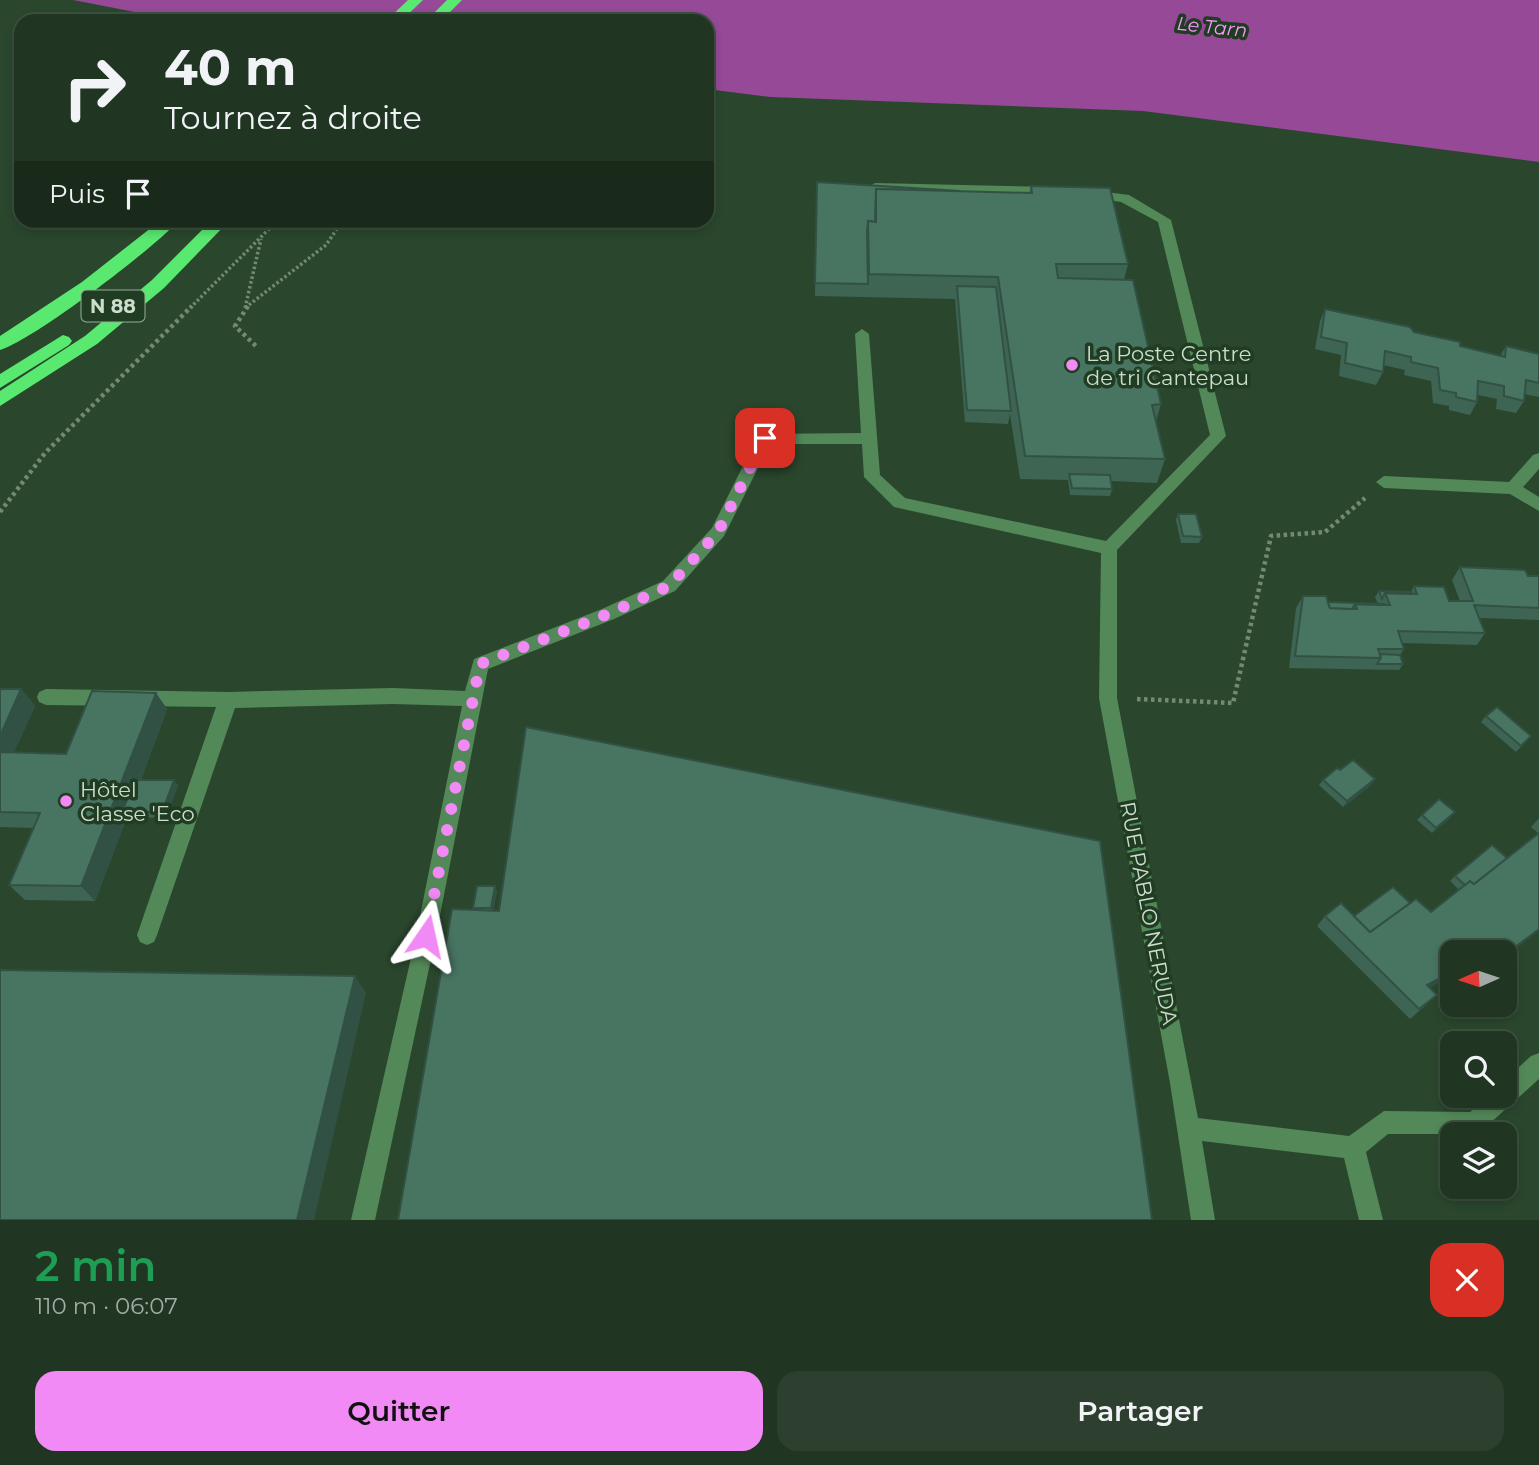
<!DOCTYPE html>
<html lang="fr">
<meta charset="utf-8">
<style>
:root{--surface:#203522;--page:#2d402f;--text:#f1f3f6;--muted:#a2aba5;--line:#3d5040;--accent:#f18af4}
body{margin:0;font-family:Montserrat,sans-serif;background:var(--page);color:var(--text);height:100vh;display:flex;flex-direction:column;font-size:26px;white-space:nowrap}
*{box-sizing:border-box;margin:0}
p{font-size:23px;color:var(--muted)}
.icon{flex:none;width:38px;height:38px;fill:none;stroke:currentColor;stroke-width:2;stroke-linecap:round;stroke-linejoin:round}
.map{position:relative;height:1220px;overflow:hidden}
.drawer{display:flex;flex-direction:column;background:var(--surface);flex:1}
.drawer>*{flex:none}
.hud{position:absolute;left:14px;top:14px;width:700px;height:214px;border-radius:21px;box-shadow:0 4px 10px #0003,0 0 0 2px var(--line);background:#203522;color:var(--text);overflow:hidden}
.needle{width:46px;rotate:267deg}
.fabs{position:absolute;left:1440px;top:940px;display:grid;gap:14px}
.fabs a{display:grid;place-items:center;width:77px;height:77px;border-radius:14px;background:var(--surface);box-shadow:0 4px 10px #0003,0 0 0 2px var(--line);font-size:35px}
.pin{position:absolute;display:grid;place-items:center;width:60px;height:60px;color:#fff;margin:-30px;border-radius:14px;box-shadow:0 4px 10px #0006}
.me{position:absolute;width:77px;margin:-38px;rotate:11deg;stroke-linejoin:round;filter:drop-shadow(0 0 5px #0008)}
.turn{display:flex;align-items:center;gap:24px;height:147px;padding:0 35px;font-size:32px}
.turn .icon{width:91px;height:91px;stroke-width:2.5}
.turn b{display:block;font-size:49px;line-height:60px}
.then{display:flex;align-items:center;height:66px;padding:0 35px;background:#0003;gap:14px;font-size:26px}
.round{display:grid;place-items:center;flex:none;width:74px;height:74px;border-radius:21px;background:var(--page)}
.summary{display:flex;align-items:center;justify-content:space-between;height:119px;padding:0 35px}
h1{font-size:42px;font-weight:600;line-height:52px;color:#1e9e55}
.button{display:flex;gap:14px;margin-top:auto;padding:14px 35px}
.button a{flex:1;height:80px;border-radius:21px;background:var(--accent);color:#111;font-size:28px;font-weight:600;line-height:80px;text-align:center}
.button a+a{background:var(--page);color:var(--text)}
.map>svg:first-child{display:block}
.water{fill:#954997}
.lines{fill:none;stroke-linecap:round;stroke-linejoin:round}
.path-far1{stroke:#728974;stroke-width:3.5;stroke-dasharray:2.5 2.5;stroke-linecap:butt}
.path{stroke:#728974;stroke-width:4.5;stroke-dasharray:3.5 3.5;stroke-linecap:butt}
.minor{fill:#538858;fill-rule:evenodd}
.highway{fill:#59e970;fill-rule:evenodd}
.wall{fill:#3e6454}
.shaded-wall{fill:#325145}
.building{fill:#487462;stroke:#325145;stroke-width:2}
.route{stroke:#f18af4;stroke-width:12;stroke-dasharray:0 21.6}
.poi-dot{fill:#f18af4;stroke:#203d23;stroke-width:2.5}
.labels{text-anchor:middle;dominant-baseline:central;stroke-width:7;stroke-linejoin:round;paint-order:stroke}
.far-water-label{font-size:19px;font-style:italic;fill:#fc98fe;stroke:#203d23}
.shield{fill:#203d23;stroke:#98ad9a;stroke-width:2}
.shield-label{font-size:19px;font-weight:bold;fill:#ccddcd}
.poi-label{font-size:21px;fill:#ccddcd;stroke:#203d23;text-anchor:start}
.street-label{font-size:21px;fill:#ccddcd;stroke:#203d23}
</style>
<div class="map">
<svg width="1539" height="1220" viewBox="0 0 1539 1220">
<rect width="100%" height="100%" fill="#2a472d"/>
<polygon class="water" points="73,0 1539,0 1539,162 1143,111 771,97 707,89 707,21 181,21"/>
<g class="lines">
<g class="path-far1">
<polyline points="190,308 278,220"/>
<polyline points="245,308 261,239"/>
<polyline points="245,308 326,245 343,220"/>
</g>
<g class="path">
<polyline points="248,306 235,326 256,346"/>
<polyline points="0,512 45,453 192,306"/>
<polyline points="1137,699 1233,703 1271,536 1325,532 1365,498"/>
</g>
<g class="minor">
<polygon points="875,183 1053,187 1060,191 1053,195 870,190 868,187"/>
<polygon points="1091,190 1129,195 1171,220 1226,436 1117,550 1117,698 1198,1118 1349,1136 1384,1111 1470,1112 1488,1096 1505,1096 1505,1080 1531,1056 1539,1053 1539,1079 1478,1134 1388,1134 1366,1152 1383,1220 1359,1220 1344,1158 1202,1141 1215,1220 1191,1220 1170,1083 1099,698 1101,553 894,507 864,477 862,444 770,444 724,536 675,591 614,619 488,669 436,936 375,1220 351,1220 416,936 462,706 393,704 235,708 157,935 154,942 147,945 140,942 137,935 216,707 46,705 39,702 37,697 39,692 46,689 228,692 393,688 465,691 474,659 602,609 663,581 712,528 759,434 861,433 855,334 862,329 869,334 880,475 905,498 1106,541 1210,435 1158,222 1121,202 1086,197 1084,194"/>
<polygon points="1539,453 1539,469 1523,487 1539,497 1539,511 1510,494 1384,488 1376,482 1384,476 1509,482 1533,455"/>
</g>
<g class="highway">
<polygon points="408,0 423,0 401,21 386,21"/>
<polygon points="447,0 462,0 441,21 426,21"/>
<path d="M 161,220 L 179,220 C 156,247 32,341 0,350 L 0,336 L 82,282 Z"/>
<polygon points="212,220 230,220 164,288 97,344 0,406 0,391 85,336 152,280"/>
<polygon points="63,335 69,337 72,341 69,345 0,388 0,374"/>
</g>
</g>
<g class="wall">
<polygon points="817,182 960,191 1029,193 1031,186 1128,264 1124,280 1161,404 1156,421 1165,459 1157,483 1111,481 1112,489 1110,496 1070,495 1068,480 1020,479 1010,414 1008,424 965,422 955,299 815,296"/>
<polygon points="1325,309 1414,332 1460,346 1500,356 1506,346 1539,354 1539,397 1524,394 1524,401 1516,413 1496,409 1497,399 1478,395 1477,402 1470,415 1449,410 1449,406 1433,403 1431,381 1404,375 1405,370 1383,365 1383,372 1376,385 1339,376 1341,355 1315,349 1320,321"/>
<polygon points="1178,514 1202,537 1199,543 1181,543 1176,520"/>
<polygon points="1460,567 1539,576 1539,620 1479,618 1485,633 1477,645 1402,643 1404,649 1400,655 1403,664 1399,670 1289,668 1296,608 1303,596 1328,602 1378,604 1375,597 1379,591 1411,592 1414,586 1449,601 1460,601 1452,580"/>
<polygon points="0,689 21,689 35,706 14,752 66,754 156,693 167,709 141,780 178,785 166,818 127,817 95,901 25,900 9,885 34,828 0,827"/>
<polygon points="1486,716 1531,736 1516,752 1481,722"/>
<polygon points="1323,780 1371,785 1343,807 1319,785"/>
<polygon points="1422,815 1450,818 1432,833 1417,820"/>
<polygon points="1539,818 1539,930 1505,957 1505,952 1497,952 1493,949 1489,952 1452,952 1430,988 1427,1004 1410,1019 1317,926 1325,916 1354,916 1410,903 1431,912 1459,890 1450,881 1455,876 1507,858 1538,833 1531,827"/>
<polygon points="497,891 493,910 1152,1220 474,910 473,908"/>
</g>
<g class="shaded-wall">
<polygon points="21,689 35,706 7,768 0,760 0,736"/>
<polygon points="156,693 167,709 129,812 122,812 127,817 95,901 81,886"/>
<polygon points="1375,779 1371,785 1343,807 1347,801"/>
<polygon points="174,780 178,785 166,818 162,812"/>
<polygon points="1455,812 1450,818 1432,833 1436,828"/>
<polygon points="495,886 497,891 493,913 491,908"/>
<polygon points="1539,929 1539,930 1505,957 1514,948"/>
<polygon points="1452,972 1452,976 1417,994 1427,985"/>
<polygon points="355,976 366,993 314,1220 297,1220"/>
</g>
<g class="building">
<polygon points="817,182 960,191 876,189 875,222 868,221 867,232 868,284 815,283"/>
<polygon points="1031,186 1110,188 1128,264 1056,264 1058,278 1133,280 1161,404 1152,405 1165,459 1025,456 998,277 869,274 868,221 876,222 876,189 1032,193"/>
<polygon points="957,286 996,287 1011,411 967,410"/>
<polygon points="1325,309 1410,327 1414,332 1460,342 1460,346 1505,357 1506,346 1539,354 1539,383 1526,380 1524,401 1504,396 1504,386 1478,381 1477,402 1456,397 1456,393 1440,390 1438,368 1411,362 1411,357 1385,351 1383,372 1345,363 1347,343 1321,337"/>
<polygon points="1069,474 1110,475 1112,489 1072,488"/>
<polygon points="1178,514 1196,514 1202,537 1183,536"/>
<polygon points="1460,567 1525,570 1528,576 1539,576 1539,608 1474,605 1485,633 1398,631 1404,649 1378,649 1381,658 1295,656 1303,596 1326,596 1330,608 1357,609 1355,604 1390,605 1385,593 1417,594 1414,586 1444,587 1449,601 1473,601"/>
<polygon points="1379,591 1411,592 1411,594 1385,593 1382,599"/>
<polygon points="1328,602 1384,604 1384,605 1355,604 1352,609 1330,608"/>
<polygon points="1380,654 1400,655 1403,664 1377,664 1381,658"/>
<polygon points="0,689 21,689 0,736"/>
<polygon points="92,691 156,693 81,886 9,885 40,813 0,812 0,752 66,754"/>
<polygon points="1497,707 1531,736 1521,746 1486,716"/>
<polygon points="526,727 1100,841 1152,1220 398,1220 452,909 499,911"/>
<polygon points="1353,760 1375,779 1347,801 1323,780 1337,768 1340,770"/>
<polygon points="135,780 174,780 162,812 122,812"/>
<polygon points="1439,799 1455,812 1436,828 1422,815"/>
<polygon points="1539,833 1539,929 1514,948 1504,939 1488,952 1452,952 1452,972 1427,985 1437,995 1419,1009 1325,916 1341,903 1370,932 1416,899 1431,912 1470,881 1474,884"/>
<polygon points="1492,845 1507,858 1474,884 1470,881 1465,885 1455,876"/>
<polygon points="477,886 495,886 491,908 473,908"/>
<polygon points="1393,887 1410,903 1370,932 1354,916"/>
<polygon points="0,970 355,976 297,1220 0,1220"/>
</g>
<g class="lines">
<polyline class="route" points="426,936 480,664 608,614 669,586 718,532 765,438"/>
</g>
<g class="poi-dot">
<circle cx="1072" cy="365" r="7"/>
<circle cx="66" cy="801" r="7"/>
</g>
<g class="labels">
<g class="far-water-label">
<text transform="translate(1212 27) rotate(6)">Le Tarn</text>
</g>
<rect class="shield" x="81.5" y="290.5" width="63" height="31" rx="5"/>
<g class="shield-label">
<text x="113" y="306">N 88</text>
</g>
<g class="poi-label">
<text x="1086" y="353">La Poste Centre<tspan x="1086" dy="24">de tri Cantepau</tspan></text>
<text x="80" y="789">Hôtel<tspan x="80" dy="24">Classe 'Eco</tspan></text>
</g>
<g class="street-label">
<text transform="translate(1149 913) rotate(79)">RUE PABLO NERUDA</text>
</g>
</g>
</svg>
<div class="fabs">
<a><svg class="needle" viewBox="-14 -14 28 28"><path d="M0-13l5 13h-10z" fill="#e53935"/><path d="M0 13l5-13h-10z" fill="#a2aba5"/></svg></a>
<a><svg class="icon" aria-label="search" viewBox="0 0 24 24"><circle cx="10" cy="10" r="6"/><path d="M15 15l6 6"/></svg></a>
<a><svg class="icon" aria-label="layers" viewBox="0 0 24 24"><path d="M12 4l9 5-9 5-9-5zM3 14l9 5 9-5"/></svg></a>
</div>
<div class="pin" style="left:765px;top:438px;background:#d93025"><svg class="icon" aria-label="arrive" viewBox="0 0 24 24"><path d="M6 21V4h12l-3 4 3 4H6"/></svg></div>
<svg class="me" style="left:426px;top:936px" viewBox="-20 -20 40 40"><path d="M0-17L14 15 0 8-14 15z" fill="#f18af4" stroke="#fff" stroke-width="4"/></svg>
<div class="hud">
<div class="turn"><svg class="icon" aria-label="right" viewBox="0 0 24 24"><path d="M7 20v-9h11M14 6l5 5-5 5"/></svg><div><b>40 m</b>Tournez à droite</div></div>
<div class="then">Puis<svg class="icon" aria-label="arrive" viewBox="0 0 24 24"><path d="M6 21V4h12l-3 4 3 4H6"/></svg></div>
</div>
</div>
<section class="drawer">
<div class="summary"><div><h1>2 min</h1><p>110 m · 06:07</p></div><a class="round" style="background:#d93025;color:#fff"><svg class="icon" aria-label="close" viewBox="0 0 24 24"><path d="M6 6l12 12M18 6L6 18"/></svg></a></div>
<div class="button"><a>Quitter</a><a>Partager</a></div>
</section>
